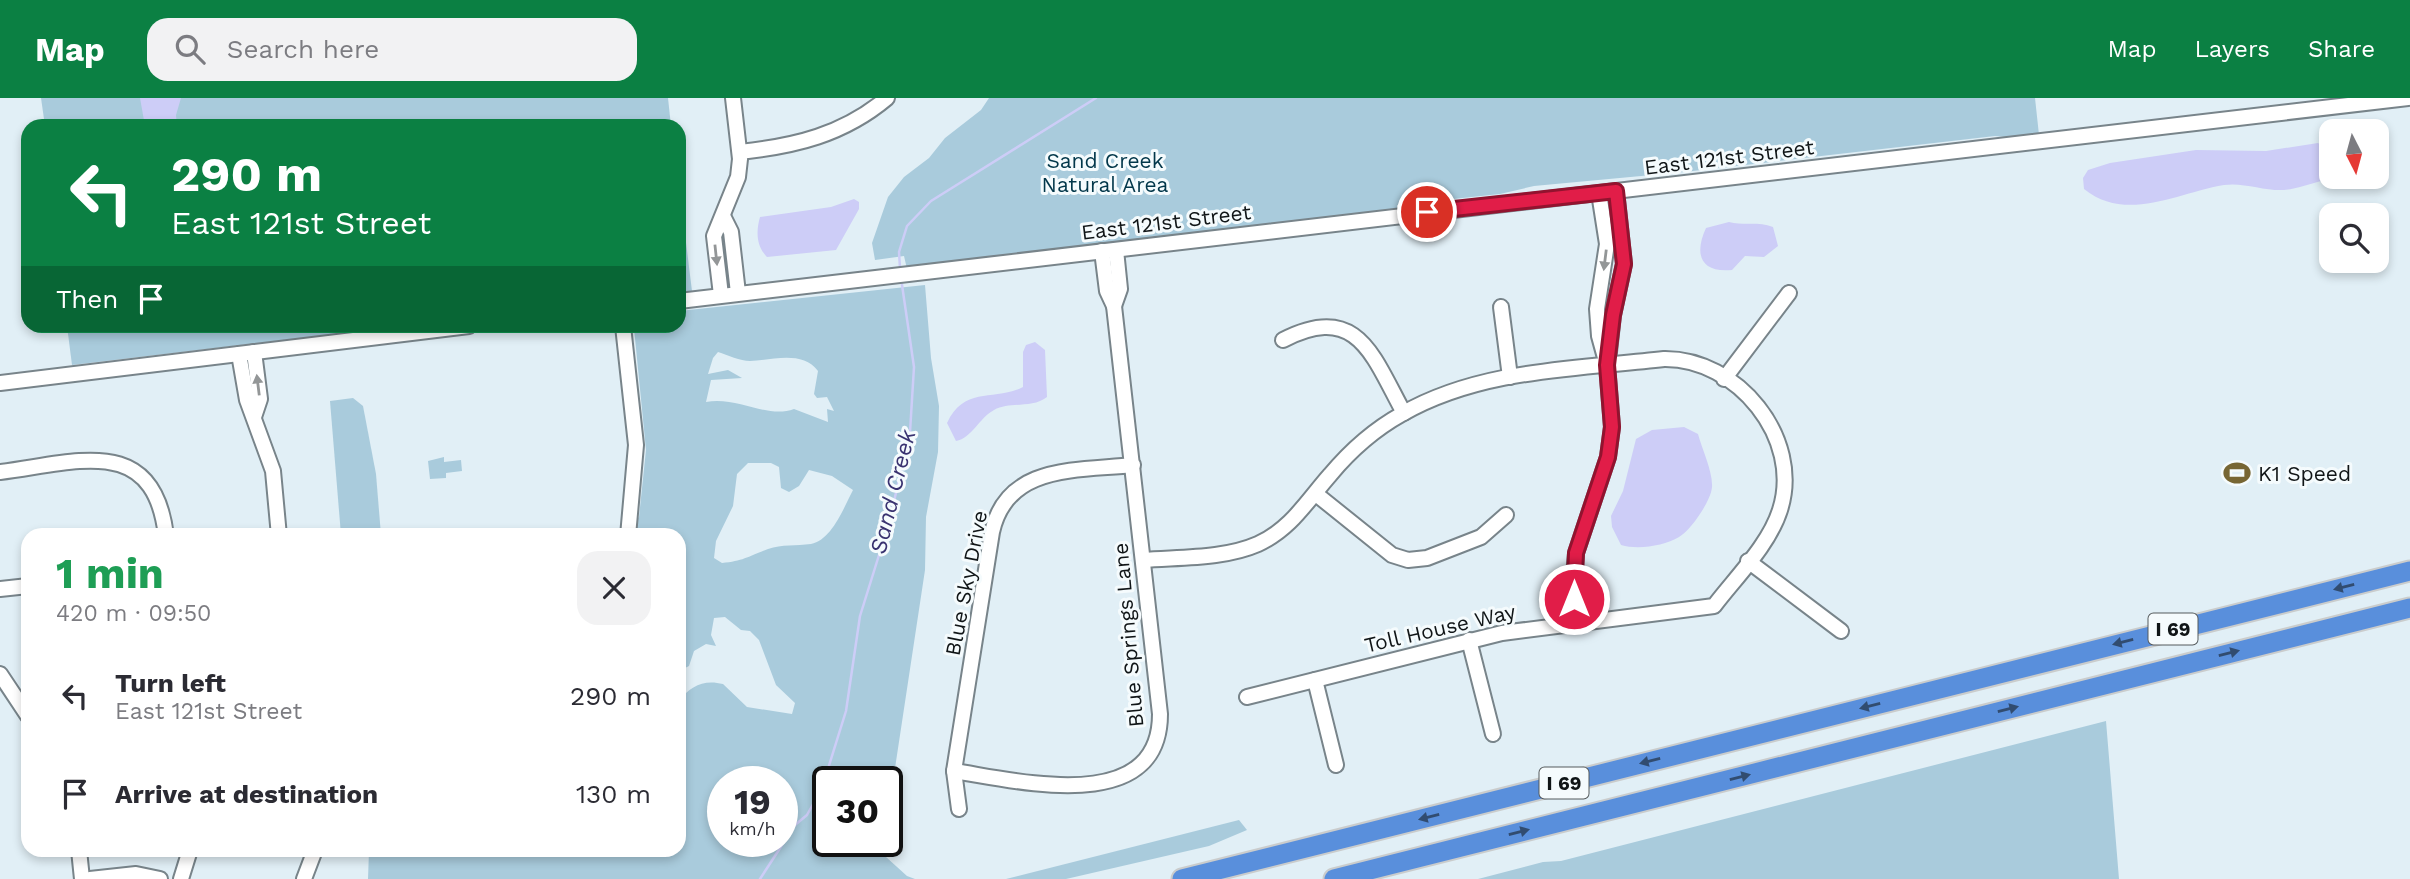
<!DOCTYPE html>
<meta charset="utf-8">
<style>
:root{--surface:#fff;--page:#f2f2f3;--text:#2b2b33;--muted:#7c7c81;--accent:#0b8043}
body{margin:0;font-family:"Work Sans",sans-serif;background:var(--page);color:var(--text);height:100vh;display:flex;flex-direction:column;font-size:26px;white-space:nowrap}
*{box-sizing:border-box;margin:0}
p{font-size:23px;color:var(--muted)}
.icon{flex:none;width:38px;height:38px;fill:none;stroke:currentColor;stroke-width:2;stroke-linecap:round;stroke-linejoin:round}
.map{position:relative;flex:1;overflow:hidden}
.sheet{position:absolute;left:21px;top:430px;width:665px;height:329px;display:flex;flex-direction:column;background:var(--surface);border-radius:21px;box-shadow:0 4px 10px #0003}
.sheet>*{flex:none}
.top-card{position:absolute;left:21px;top:21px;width:665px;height:214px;border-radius:21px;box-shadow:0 4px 10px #0003;background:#0b8043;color:#fff;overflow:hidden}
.needle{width:46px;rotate:174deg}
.fabs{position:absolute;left:2319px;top:21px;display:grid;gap:14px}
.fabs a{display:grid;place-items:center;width:70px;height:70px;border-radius:14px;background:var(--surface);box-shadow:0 4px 10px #0003;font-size:35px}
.speed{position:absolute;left:707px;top:668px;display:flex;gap:14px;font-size:35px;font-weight:700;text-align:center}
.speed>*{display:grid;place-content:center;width:91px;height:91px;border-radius:50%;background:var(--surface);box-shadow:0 4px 10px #0003;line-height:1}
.speed small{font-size:18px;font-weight:400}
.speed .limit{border:4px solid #111;border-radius:10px;background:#fff;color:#111}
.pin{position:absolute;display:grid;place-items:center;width:60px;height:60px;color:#fff;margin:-30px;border:4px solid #fff;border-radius:50%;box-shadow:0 2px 7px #0007}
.me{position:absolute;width:77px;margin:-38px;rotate:0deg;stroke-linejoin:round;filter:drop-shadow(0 0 5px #0008)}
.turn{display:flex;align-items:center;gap:24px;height:147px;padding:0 35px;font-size:32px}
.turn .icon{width:91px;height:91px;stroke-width:2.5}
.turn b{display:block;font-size:49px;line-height:60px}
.then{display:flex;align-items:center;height:66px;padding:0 35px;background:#0003;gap:14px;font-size:26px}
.round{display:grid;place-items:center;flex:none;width:74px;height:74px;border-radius:21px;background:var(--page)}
.head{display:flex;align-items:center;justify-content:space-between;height:119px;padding:0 35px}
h1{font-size:42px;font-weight:700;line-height:52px;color:#1e9e55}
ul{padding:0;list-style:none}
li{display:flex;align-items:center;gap:21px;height:98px;padding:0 35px}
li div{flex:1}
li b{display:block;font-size:26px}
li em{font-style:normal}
header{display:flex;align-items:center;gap:42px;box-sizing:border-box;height:98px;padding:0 35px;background:var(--accent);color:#fff}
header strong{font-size:33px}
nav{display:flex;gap:38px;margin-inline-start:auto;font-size:24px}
.search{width:490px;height:63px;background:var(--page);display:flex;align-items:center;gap:18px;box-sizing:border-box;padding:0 24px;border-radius:21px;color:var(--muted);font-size:26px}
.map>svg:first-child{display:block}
.green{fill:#a9cbdc;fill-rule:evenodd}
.water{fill:#cdcdf7}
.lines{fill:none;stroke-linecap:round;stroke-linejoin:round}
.stream{stroke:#cdcdf7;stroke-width:2.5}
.minor-casing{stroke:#78848a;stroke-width:18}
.highway-casing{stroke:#cacccc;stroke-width:23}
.minor{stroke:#fff;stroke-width:14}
.highway{stroke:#598fdc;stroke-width:19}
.oneway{fill:#939697}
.oneway2{fill:#314c70}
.route-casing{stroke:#92132f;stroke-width:18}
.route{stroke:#e11d48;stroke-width:12}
.labels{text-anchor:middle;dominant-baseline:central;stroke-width:6;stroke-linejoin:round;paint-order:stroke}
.shield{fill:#f5fbfd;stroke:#555a5c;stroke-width:2}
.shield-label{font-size:19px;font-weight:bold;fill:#101517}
.street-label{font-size:21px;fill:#101517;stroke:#f5fbfd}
.park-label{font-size:21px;fill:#02374a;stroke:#f5fbfd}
.poi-label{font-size:21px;fill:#101517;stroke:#f5fbfd;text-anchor:start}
.water-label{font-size:23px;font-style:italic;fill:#393270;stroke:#f5fbfd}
</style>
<header>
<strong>Map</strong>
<div class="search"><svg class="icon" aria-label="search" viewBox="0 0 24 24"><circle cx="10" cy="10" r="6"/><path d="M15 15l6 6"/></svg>Search here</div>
<nav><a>Map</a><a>Layers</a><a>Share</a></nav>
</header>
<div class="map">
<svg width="2410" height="781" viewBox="0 0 2410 781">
<rect width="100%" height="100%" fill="#e1eff6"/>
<g class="green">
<polygon points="41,0 668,0 671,28 45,28"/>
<polygon points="989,0 2035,0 2039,37 2026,41 1995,38 1684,74 1534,88 1500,96 1397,107 1397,113 907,171 904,158 875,162 872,145 888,99 904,79 929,60 945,40 981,12"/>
<polygon points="679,88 692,193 679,195"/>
<path d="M 925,187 L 931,260 L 939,308 L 938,354 L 926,419 L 925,472 L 887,723 L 887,684 L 828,684 L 828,744 L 885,744 L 886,759 L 907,778 L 915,781 L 368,781 L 369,753 L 679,752 L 679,603 C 690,588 704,581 723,586 L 747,609 L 792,616 L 795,605 L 776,587 L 759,542 L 750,533 L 741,532 L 725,519 L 714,520 L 711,537 L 716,548 L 706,546 L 694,553 L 689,568 L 679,573 L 679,438 L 621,437 L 639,419 L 646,352 L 634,230 L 679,228 L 679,213 ZM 718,254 C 728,257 740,263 750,263 C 772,262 803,252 818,273 L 814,296 L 817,300 L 827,299 L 834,313 L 827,311 L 828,324 L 794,311 C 767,321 737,298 706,304 L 711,282 L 742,280 L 728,272 L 708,276 L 713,260 ZM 748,365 L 771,365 L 779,369 L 781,390 L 789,394 L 799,388 L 809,372 L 832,378 L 853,392 C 844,409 832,442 811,446 C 796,448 782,446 768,451 C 749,458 744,463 722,465 L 714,460 L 716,443 L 733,408 L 737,376 ZM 723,684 L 782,684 L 782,744 L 723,744 Z"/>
<polygon points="67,228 403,228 72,267"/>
<polygon points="353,300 363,308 376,376 381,437 341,437 330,303"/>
<polygon points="444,359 444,364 461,362 462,373 446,375 446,380 430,381 428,363"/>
<polygon points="2106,623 2119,781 1478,781 1543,764 1561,763"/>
<polygon points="1239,722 1247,732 1209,748 1066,781 1006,781"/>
</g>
<g class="water">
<polygon points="140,0 181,0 176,17 177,28 145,28"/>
<path d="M 2318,45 L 2331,54 L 2331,67 L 2321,83 C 2309,86 2296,91 2284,92 C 2264,93 2243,84 2224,87 C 2177,95 2126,125 2084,91 L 2083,80 L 2088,72 L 2110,65 L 2196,52 L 2266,53 Z"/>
<path d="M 854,101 L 859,104 L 859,111 L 836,152 L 767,159 C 756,148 756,133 760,119 L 831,109 Z"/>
<path d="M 1729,124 C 1745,128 1758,123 1773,129 L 1778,148 L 1764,159 L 1745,158 L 1732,172 C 1700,175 1694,156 1706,130 Z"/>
<path d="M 1035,244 L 1045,252 L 1047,299 C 1032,311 1010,303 994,312 C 979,320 972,340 956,343 L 947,325 C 965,287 994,304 1023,289 L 1023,254 L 1026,247 Z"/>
<path d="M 1684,329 L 1698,336 C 1702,351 1713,374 1712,389 C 1711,403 1691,432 1679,439 C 1664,448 1638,452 1621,447 L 1612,429 L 1611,418 L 1623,393 L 1636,341 L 1652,332 Z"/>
</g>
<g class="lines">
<g class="stream">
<polyline points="900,170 899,154 907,128 931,103 1096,0"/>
<polyline points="760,781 795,727 807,717 822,690 846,613 860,518 889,425 910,334 914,269 901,180"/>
</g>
<g class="minor-casing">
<g id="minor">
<path d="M 740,54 C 795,48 843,37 887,0"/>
<polyline points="724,120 731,134 738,195"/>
<polyline points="721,197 714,138 738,79 740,61 733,0"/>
<polyline points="679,203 2408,0"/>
<polyline points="1114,208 1120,191 1116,152"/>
<polyline points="1501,209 1510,279"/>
<polyline points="623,228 636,347 628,438"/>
<path d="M 1283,242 C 1358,203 1373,259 1404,315"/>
<polyline points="254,254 260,301 254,319"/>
<polyline points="239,256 247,302 273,373 279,438"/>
<polyline points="1608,263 1613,217 1624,166 1616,93"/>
<polyline points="1724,281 1789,195"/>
<polyline points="0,285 469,228"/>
<path d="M 0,374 C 75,365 154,334 166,438"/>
<polyline points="1316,396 1392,457 1408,462 1427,460 1481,439 1506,417"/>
<path d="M 1143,462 C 1180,459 1224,461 1258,446 C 1291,431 1307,403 1330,377 C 1350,353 1375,331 1402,316 C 1480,271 1576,271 1664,261 C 1737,260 1803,340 1780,412 C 1769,447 1736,479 1714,508 L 1502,535 L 1247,599"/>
<polyline points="1748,463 1841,533"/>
<polyline points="0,491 28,488"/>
<polyline points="1576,525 1573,487 1576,455 1608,359 1612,329 1607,267 1599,238 1597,211 1607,146 1599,95"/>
<polyline points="1469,542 1493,636"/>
<polyline points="0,576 28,618"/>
<polyline points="1315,582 1336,667"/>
<path d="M 954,673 C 1015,682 1160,720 1160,616 L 1114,208 L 1107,193 L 1102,153"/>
<path d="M 959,711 L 954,673 L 992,434 C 1007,366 1077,373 1133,367"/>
<polyline points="79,752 82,781"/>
<polyline points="90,781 136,776 160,781"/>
<polyline points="181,781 190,752"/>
<polyline points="304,781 315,752"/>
</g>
</g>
<g class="highway-casing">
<g id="highway">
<polyline points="1182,781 2410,473"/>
<polyline points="1334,781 2410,510"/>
</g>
</g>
<use href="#minor" class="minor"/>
<use href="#highway" class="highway"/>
</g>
<defs><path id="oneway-solid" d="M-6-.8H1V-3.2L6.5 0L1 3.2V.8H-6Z" transform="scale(1.75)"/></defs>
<g class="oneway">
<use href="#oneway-solid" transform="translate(716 157) rotate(84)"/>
<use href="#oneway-solid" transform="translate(1605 162) rotate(97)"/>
<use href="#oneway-solid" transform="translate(258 287) rotate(-97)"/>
</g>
<g class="oneway2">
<use href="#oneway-solid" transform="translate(2344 489) rotate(166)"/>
<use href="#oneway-solid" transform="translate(2123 544) rotate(166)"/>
<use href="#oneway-solid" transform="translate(2229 555) rotate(-14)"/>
<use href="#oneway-solid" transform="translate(1870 608) rotate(166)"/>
<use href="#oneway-solid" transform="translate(2008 611) rotate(-14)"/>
<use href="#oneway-solid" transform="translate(1650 663) rotate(166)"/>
<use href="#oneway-solid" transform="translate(1740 679) rotate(-14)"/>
<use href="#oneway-solid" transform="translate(1429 719) rotate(166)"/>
<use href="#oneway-solid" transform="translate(1519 734) rotate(-14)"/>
</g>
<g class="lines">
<g class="route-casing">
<polyline id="route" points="1427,114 1616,93 1624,166 1613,217 1607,267 1612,329 1608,359 1576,455 1574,501"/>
</g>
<use href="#route" class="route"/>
</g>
<defs>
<g id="stadium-bare" transform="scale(2.1)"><path d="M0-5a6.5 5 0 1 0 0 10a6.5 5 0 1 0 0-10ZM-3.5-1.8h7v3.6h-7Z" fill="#776634" stroke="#f5fbfd" stroke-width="2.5" paint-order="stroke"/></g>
</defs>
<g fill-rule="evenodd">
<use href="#stadium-bare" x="2237" y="375"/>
</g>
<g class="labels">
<g class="shield">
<rect x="2148.5" y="515.5" width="49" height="31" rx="5"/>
<rect x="1539.5" y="669.5" width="49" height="31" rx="5"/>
</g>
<g class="shield-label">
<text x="2173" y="531">I 69</text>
<text x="1564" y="685">I 69</text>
</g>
<g class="street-label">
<text transform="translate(1729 59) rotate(-7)">East 121st Street</text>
<text transform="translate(1166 124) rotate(-7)">East 121st Street</text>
<text transform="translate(966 485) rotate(-79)">Blue Sky Drive</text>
<text transform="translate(1440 530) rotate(-13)">Toll House Way</text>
<text transform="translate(1128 537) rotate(-95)">Blue Springs Lane</text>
</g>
<g class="park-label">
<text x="1105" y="62">Sand Creek<tspan x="1105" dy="24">Natural Area</tspan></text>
</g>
<g class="poi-label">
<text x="2258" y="375">K1 Speed</text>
</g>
<g class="water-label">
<text transform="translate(893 394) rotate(-76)">Sand Creek</text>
</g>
</g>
</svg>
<div class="fabs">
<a><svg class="needle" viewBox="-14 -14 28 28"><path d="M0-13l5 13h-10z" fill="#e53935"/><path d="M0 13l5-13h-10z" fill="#7c7c81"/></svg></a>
<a><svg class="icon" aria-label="search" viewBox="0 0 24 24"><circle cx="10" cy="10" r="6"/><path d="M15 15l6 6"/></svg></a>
</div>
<div class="speed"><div>19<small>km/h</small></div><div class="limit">30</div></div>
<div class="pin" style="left:1427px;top:114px;background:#d93025"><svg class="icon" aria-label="arrive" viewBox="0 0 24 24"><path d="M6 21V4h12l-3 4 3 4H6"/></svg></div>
<svg class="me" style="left:1574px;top:501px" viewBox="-20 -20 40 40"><circle r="17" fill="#e11d48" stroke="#fff" stroke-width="3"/><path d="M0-11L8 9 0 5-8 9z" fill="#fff"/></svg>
<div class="top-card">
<div class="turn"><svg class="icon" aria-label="left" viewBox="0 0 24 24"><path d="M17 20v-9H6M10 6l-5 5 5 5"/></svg><div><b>290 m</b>East 121st Street</div></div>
<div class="then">Then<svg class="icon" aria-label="arrive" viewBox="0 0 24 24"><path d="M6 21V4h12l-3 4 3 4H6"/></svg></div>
</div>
<section class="sheet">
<div class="head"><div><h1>1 min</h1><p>420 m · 09:50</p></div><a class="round"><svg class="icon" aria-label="close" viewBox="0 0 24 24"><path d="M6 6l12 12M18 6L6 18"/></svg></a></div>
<ul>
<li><svg class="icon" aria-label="left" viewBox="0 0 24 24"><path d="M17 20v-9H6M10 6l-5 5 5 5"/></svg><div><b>Turn left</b><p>East 121st Street</p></div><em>290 m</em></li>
<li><svg class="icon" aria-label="arrive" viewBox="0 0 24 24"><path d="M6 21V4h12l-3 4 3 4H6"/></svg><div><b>Arrive at destination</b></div><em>130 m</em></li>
</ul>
</section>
</div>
